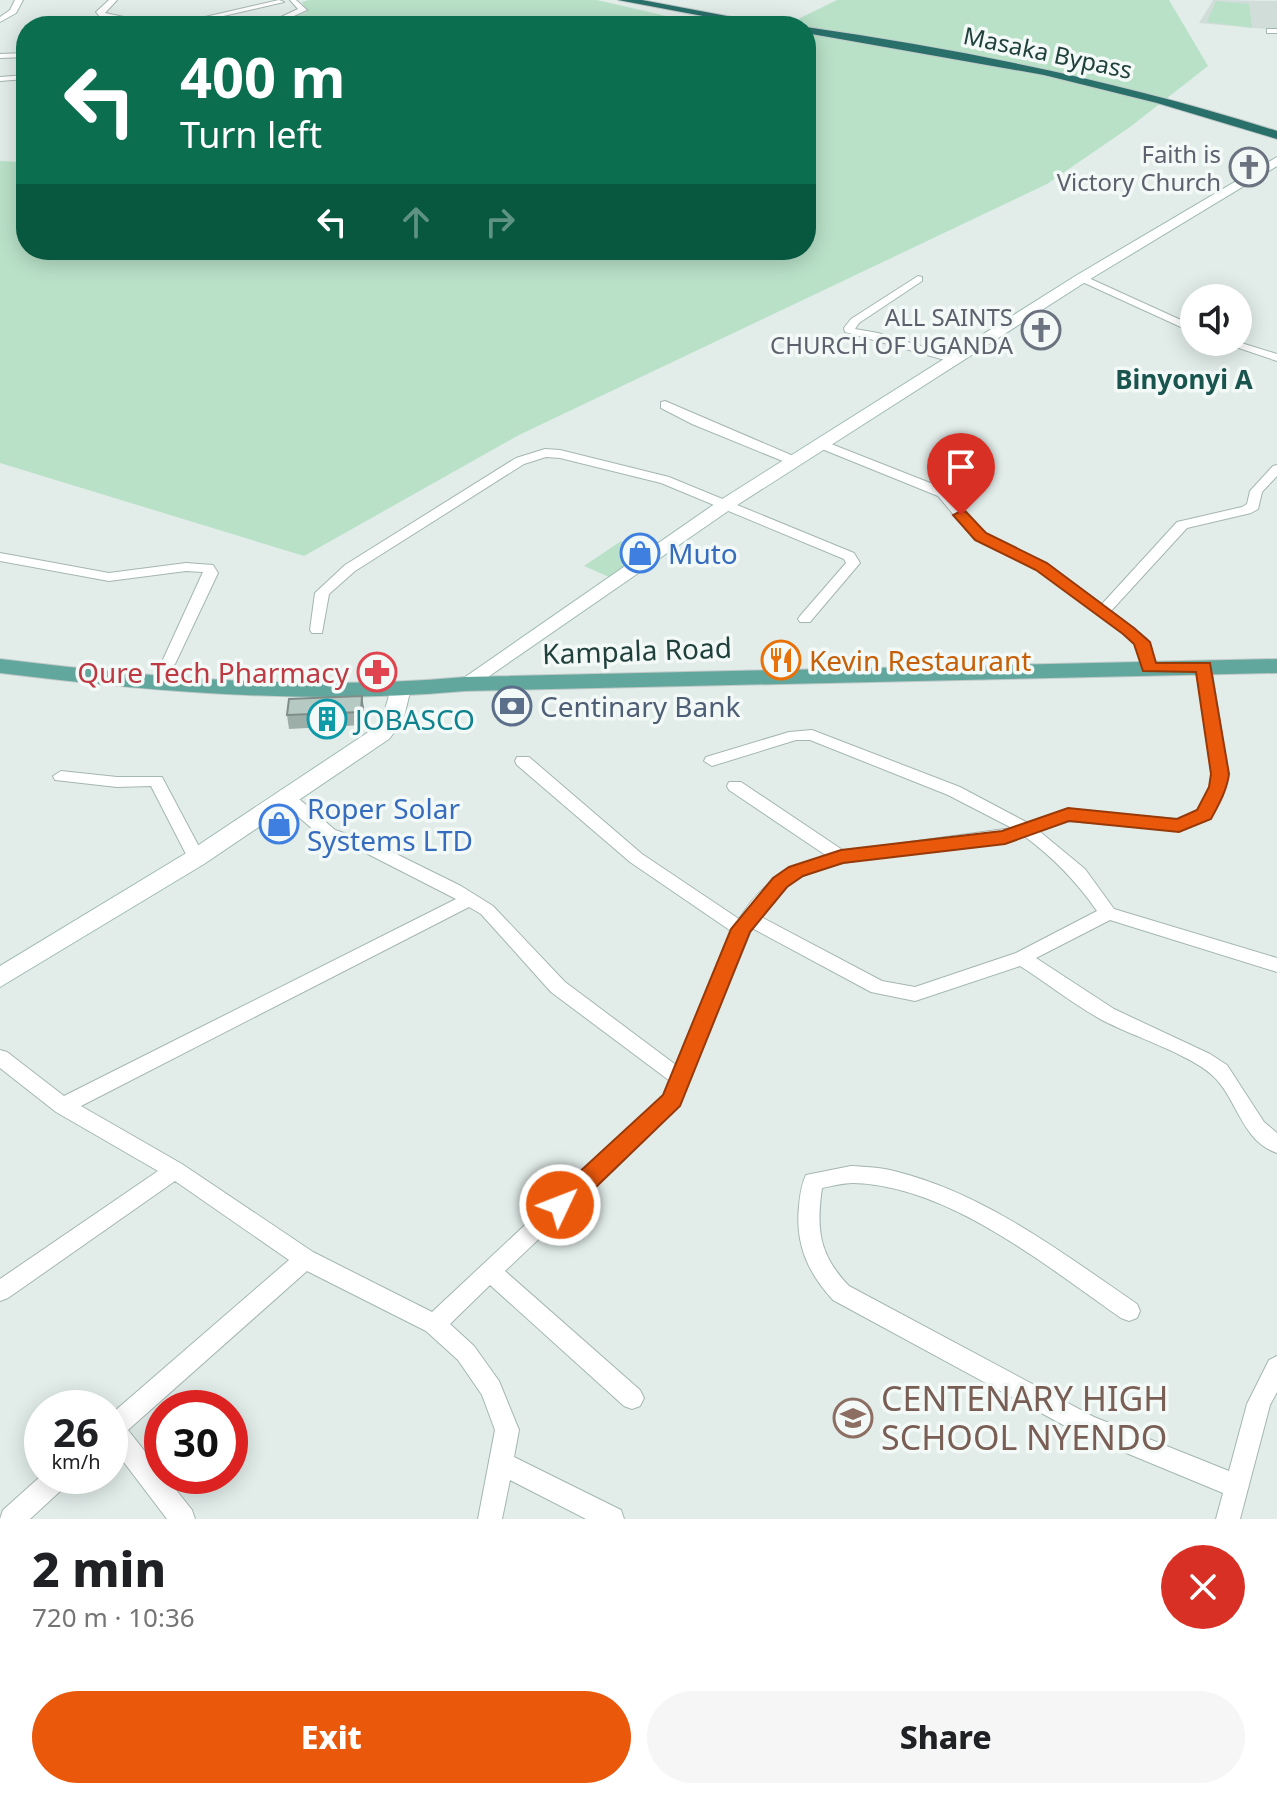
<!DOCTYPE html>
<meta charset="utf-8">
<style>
:root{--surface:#fff;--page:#f6f6f6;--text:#202124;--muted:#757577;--accent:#ea580c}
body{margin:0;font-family:"Noto Sans",sans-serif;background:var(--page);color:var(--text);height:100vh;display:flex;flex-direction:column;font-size:30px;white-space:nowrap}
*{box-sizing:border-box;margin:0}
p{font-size:26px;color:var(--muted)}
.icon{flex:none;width:44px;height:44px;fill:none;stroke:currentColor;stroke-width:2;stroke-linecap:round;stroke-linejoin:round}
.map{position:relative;height:1519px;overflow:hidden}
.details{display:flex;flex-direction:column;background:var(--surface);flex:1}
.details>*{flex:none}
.banner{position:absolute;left:16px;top:16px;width:800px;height:244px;border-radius:32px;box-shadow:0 4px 20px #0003;background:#0b6e4f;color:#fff;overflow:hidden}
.buttons{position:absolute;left:1180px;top:284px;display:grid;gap:16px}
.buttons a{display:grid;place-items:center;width:72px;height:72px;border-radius:50%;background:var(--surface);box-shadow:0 4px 20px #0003;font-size:40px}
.speed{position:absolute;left:24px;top:1390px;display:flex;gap:16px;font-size:40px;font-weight:700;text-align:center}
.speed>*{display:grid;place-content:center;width:104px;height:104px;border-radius:50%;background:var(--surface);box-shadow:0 4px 20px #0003;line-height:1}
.speed small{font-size:20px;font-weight:400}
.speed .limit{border:12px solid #d22;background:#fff;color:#111}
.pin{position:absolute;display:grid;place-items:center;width:68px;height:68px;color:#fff;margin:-82px -34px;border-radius:50% 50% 50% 0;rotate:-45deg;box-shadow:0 0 8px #0007}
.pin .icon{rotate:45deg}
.me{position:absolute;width:88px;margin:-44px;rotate:47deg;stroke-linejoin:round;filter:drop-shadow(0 0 6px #0008)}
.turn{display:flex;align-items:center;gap:28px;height:168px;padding:0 32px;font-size:36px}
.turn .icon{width:104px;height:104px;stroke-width:2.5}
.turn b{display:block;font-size:56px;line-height:68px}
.lanes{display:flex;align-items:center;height:76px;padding:0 32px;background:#0003;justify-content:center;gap:40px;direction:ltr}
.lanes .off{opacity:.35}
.round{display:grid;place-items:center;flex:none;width:84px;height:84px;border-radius:42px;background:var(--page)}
.summary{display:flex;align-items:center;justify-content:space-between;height:136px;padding:0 32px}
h1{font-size:48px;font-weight:800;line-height:60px}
.button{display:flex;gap:16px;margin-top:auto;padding:16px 32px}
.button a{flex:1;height:92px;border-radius:48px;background:var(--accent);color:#fff;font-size:32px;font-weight:800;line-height:92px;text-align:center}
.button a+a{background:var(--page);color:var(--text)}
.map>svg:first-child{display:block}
.built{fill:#d0ddd9}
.green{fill:#b9e1c8}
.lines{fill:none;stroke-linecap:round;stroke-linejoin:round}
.street-casing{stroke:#a4b6b2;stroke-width:2}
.secondary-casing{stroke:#9fbab4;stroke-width:2}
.primary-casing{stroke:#c1cac8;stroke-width:2}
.highway-casing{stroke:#c1cac8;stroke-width:2}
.street{fill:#fff;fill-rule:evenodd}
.secondary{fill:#fff;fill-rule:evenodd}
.primary{fill:#62a79e;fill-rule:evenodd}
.highway{fill:#296f6a;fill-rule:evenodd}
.wall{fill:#9dada8}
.shaded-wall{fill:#808d88}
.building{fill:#b7c9c3;stroke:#808d88;stroke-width:2}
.route{fill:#ea580c;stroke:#983908;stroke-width:2}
.labels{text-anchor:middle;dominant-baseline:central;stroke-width:7;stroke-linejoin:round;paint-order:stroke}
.far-street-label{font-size:24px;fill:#20403c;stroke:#f3f9f7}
.far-worship-label{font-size:24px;fill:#5b616d;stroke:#f3f9f7;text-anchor:end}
.far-quarter-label{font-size:26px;font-weight:bold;fill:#1a544e;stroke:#f3f9f7}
.shop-label{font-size:28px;fill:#366cbe;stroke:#f3f9f7;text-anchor:start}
.street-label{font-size:28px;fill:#20403c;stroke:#f3f9f7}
.food-label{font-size:28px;fill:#c56008;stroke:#f3f9f7;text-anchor:start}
.health-label{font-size:28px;fill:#be3a42;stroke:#f3f9f7;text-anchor:end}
.service-label{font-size:28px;fill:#4e5e75;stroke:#f3f9f7;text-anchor:start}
.culture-label{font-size:28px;fill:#0d838f;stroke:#f3f9f7;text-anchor:start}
.near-education-label{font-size:34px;fill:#785e54;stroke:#f3f9f7;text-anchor:start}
</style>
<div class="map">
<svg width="1277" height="1519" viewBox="0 0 1277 1519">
<rect width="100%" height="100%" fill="#e2edea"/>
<polygon class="built" points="1213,0 1277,1 1277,30 1199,23"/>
<g class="green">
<polygon points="309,0 597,0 675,18 646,26 270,26 307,12 302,2"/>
<polygon points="837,0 1169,0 1208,66 1130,127 1047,184 519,435 304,556 0,463 0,161 26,162 26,250 806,250 806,26 784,26"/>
<polygon points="1216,1 1249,4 1252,28 1207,22"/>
<polygon points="621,541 640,549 632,554 638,557 609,577 584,566"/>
</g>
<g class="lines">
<g class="street-casing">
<g id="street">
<polygon points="15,0 23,0 16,13 0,22 0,17 10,10"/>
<polygon points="109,0 117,0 105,13 166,26 279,0 284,2 180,26 151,26 100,17 96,12"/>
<polygon points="290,0 296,0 307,10 272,26 262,26 298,9"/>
<rect x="1267" y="29" width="10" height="4"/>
<polygon points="26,53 26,57 0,58 0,54"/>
<polygon points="26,75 26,79 0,81 0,77"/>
<polygon points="1082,275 1194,326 1194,333 1078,280 1078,276"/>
<polygon points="918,276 922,277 922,281 859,323 855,329 878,333 960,358 960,362 952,362 845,332 844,328 851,319"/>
<polygon points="1221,342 1238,342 1277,354 1277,361"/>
<polygon points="665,401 798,458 800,461 794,465 790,464 692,424 661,408 661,402"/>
<polygon points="821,440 948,490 985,534 1046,563 1102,604 1177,522 1242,507 1247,504 1250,491 1273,466 1277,465 1277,476 1262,492 1258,509 1251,513 1187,528 1111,611 1147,639 1156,668 1149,672 1142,668 1135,644 1124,634 1036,569 975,540 938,496 817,447 817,441"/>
<polygon points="545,449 560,450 669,477 854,553 860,563 810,622 800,622 798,619 800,616 846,563 844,559 661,483 560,458 546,457 524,464 355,571 329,594 322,633 312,633 310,630 315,593 345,565 516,458"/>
<polygon points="0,553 109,573 186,563 213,565 218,573 175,664 168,668 161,664 203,572 186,571 109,581 0,561"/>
<path d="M 1204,662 L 1211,666 L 1228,774 L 1226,787 L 1210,818 L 1185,829 L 1179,831 L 1069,821 L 1039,831 L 1085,869 L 1114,909 L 1277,958 L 1277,972 L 1110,920 L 1036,958 L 1114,1009 L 1210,1054 L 1227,1065 L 1264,1122 L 1277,1133 L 1277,1153 C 1241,1141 1237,1097 1212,1075 C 1189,1054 1132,1036 1102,1020 C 1073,1004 1047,983 1020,966 L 915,1001 L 871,992 L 752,928 L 679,1106 L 505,1271 L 640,1390 L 644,1398 L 640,1406 L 632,1409 L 624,1406 L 490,1285 L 450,1324 L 474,1346 L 499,1381 L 519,1430 L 514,1457 L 621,1510 L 624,1519 L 586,1519 L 510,1480 L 502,1519 L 478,1519 L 495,1430 L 482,1395 L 458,1360 L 426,1331 L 307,1271 L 128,1430 L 162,1473 L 162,1476 L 165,1476 L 192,1510 L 195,1519 L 167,1519 L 110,1444 L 110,1415 L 289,1260 L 175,1181 L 8,1298 L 0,1301 L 0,1279 L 158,1171 L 56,1112 L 0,1068 L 0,1050 L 7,1052 L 64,1096 L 456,899 L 364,852 L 323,838 L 279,800 L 277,796 L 279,792 L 291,792 L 335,830 L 376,844 L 461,886 L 493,906 L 565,982 L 676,1065 L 731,931 L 630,862 L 517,765 L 515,761 L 517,757 L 529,757 L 642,854 L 739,919 C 764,880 784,870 827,856 L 729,790 L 727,786 L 729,782 L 741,782 L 844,851 L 1012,828 L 948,795 L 810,740 L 796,740 L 712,766 L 704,761 L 706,757 L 789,732 L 812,730 L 960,787 L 1028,823 L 1068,810 L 1177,819 L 1198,810 L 1210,787 L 1212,774 L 1197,666 ZM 1024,836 C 1054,858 1076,881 1097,911 L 1016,953 L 915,987 L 882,981 L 761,917 C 770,906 778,892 789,884 C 831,854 950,849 1005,843 ZM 469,907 L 481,914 L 551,992 L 670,1081 L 664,1095 L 432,1312 L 313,1252 L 182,1164 L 81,1106 Z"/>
<polygon points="61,771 117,777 162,777 205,858 202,862 190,862 151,786 117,787 55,780 53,776"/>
<path d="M 851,1166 C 865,1167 880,1167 894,1171 C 984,1193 1061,1252 1137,1304 L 1140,1311 L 1137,1318 L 1129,1321 L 1121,1318 C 1046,1266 948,1185 853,1183 C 843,1183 832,1186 822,1188 C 816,1230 819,1255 849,1286 L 1094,1417 L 1229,1471 L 1247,1404 L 1269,1360 L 1277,1356 L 1277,1392 L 1270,1405 L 1240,1519 L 1216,1519 L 1223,1493 L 1078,1433 L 833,1300 C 808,1273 795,1244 799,1206 C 800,1196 801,1185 806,1175 Z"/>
<polygon points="42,1475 71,1476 68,1484 30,1519 0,1519 3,1510"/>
</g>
</g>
<g class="secondary-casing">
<g id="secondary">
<polygon points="1277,157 1277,166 1087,281 731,509 472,688 465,690 455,684 719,501 1077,275"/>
<polygon points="400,686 410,692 403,721 389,739 204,864 0,987 0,966 188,852 373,729 382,720 390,692"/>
</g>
</g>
<g class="primary-casing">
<path id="primary" d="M 0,659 C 155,678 309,691 465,677 L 1277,659 L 1277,673 L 465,691 C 309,705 155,692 0,673 Z"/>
</g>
<g class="highway-casing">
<g id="highway">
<polygon points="618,0 642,0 780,26 756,26"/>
<path d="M 806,27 C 966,50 1123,82 1277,131 L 1277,139 L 1157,103 L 1044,75 L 806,33 Z"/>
</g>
</g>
<use href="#street" class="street"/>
<use href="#secondary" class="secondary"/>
<use href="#primary" class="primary"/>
<use href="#highway" class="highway"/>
</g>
<polygon class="wall" points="362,696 364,709 362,725 289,729 287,715"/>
<polygon class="shaded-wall" points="362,696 364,709 362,725 361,712"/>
<polygon class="building" points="362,696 361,712 287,715 289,699"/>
<path class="route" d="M 961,511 L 966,512 L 986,533 L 1047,563 L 1134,628 L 1150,642 L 1156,663 L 1210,663 L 1229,774 C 1227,790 1219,804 1211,819 L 1179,832 L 1069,821 L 1005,844 L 843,863 L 803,876 L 787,887 L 750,932 L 680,1106 L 569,1213 L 560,1216 L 551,1213 L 548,1205 L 551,1198 L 663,1095 L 731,929 L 773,878 L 789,867 L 841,850 L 1002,831 L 1068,808 L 1177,819 L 1197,810 L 1209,787 L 1211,774 L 1196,672 L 1143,671 L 1134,644 L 1123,634 L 1036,570 L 975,540 L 953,515 Z"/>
<defs>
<g id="church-ring" transform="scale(2)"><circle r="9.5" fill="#f3f9f7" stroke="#6b7280" stroke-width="1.5"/><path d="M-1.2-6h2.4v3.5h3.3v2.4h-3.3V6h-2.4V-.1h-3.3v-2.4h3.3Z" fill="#6b7280"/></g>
<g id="shop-ring" transform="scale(2)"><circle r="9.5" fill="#f3f9f7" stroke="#3f7fe0" stroke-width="1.5"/><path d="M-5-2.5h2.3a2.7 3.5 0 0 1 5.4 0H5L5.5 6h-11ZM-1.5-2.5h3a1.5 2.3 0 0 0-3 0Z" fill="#3f7fe0"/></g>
<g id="restaurant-ring" transform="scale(2)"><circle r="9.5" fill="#f3f9f7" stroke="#e8710a" stroke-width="1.5"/><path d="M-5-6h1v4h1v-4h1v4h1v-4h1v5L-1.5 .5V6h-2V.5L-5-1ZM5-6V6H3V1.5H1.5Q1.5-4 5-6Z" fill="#e8710a"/></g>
<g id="pharmacy-ring" transform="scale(2)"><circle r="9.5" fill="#f3f9f7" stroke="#e0444e" stroke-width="1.5"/><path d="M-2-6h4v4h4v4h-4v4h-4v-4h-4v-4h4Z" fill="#e0444e"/></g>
<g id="bank-ring" transform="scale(2)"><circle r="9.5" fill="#f3f9f7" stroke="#5c6f8a" stroke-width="1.5"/><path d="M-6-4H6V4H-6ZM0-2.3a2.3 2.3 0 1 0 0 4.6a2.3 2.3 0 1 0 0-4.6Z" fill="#5c6f8a"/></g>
<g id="building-ring" transform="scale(2)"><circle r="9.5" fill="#f3f9f7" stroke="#0f9aa8" stroke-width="1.5"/><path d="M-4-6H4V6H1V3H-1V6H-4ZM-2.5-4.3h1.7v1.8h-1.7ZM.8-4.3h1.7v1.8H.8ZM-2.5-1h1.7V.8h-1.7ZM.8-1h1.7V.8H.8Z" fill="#0f9aa8"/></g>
<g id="school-ring" transform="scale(2)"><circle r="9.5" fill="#f3f9f7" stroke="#8d6e63" stroke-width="1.5"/><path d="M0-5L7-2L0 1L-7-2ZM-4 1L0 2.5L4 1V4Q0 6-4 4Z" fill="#8d6e63"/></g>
</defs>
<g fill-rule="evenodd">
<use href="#church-ring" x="1249" y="167"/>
<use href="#church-ring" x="1041" y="330"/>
<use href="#shop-ring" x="640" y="553"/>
<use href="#restaurant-ring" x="781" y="660"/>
<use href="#pharmacy-ring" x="377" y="672"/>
<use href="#bank-ring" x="512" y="706"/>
<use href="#building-ring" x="327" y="719"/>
<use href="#shop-ring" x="279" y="824"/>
<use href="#school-ring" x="853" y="1418"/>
</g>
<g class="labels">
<g class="far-street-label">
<text transform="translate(1048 52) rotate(12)">Masaka Bypass</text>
</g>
<g class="far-worship-label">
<text x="1221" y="153">Faith is<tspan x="1221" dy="28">Victory Church</tspan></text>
<text x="1013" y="316">ALL SAINTS<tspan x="1013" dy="28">CHURCH OF UGANDA</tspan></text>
</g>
<g class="far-quarter-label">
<text x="1184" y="379">Binyonyi A</text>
</g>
<g class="shop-label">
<text x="668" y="553">Muto</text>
<text x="307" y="808">Roper Solar<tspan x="307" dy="32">Systems LTD</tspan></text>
</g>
<g class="street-label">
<text transform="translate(637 650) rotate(-2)">Kampala Road</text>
</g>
<g class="food-label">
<text x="809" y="660">Kevin Restaurant</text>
</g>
<g class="health-label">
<text x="349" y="672">Qure Tech Pharmacy</text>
</g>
<g class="service-label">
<text x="540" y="706">Centinary Bank</text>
</g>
<g class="culture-label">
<text x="355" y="719">JOBASCO</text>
</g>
<g class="near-education-label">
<text x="881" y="1398">CENTENARY HIGH<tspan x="881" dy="39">SCHOOL NYENDO</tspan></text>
</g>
</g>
</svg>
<div class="buttons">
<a><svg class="icon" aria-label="sound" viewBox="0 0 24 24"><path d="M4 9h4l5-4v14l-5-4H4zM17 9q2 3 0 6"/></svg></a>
</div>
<div class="speed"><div>26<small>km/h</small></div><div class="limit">30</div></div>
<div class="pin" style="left:961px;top:515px;background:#d93025"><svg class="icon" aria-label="arrive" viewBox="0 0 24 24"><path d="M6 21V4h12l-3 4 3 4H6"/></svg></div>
<svg class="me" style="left:560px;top:1205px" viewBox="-20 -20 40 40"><circle r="17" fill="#ea580c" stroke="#fff" stroke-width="3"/><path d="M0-11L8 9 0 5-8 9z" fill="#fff"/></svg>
<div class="banner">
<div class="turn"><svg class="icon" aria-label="left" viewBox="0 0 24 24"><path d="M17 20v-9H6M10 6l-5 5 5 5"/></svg><div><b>400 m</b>Turn left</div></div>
<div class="lanes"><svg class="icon" aria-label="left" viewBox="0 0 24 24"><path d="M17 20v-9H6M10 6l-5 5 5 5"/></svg><svg class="icon off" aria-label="ahead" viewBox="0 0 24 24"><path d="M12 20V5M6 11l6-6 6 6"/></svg><svg class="icon off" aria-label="right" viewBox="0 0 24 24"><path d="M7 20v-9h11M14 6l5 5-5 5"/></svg></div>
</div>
</div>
<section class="details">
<div class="summary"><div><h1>2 min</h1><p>720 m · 10:36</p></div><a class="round" style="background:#d93025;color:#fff"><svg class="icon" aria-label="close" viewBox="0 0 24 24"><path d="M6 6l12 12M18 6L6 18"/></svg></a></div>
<div class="button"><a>Exit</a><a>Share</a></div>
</section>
